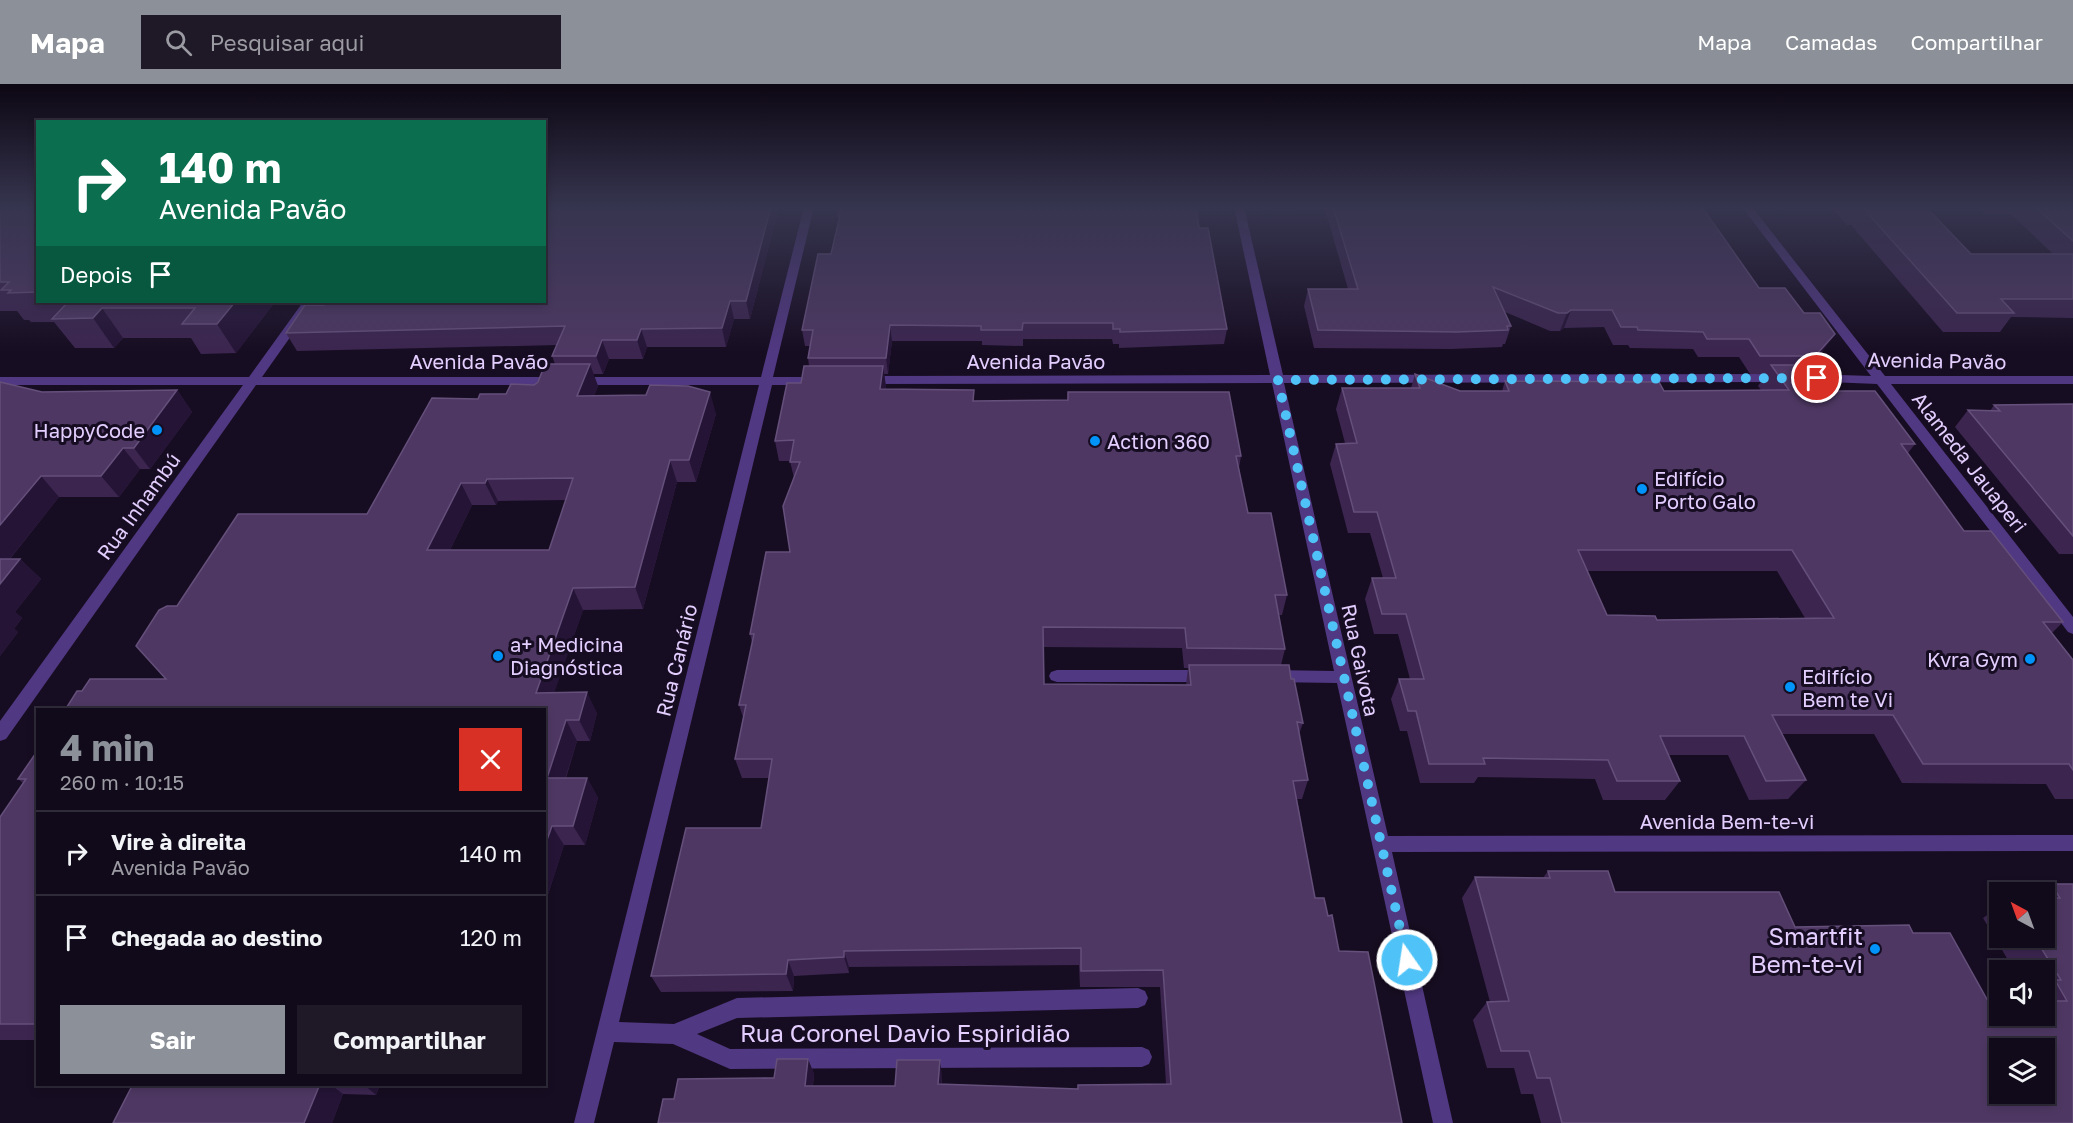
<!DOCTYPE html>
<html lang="pt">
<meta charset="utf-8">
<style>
:root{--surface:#110a1a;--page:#1e1827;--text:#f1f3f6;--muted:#9c9aa2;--line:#302b39;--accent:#8c9099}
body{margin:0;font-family:"Golos Text",sans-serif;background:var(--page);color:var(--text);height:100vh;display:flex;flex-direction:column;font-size:22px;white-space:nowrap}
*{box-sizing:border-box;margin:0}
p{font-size:20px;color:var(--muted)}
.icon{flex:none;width:33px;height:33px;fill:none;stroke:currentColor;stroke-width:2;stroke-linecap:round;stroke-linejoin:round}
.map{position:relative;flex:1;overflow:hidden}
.side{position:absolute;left:36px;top:624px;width:510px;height:378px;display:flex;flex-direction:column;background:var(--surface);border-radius:0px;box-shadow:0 3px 9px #0003,0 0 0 2px var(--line)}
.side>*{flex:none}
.banner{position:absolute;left:36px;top:36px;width:510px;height:183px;border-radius:0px;box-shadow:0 3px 9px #0003,0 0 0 2px var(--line);background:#0b6e4f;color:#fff;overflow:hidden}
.needle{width:39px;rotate:319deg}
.tools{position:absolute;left:1989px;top:798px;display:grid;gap:12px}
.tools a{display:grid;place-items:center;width:66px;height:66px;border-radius:0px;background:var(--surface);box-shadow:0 3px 9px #0003,0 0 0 2px var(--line);font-size:30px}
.pin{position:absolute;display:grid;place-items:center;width:51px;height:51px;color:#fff;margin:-26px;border:3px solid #fff;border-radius:50%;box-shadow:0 2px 6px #0007}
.me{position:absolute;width:66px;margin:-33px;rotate:347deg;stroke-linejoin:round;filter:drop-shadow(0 0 4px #0008)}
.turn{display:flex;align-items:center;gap:21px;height:126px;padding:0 24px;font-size:27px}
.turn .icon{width:78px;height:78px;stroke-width:2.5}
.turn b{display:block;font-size:42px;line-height:51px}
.then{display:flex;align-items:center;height:57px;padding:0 24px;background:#0003;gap:12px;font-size:22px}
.round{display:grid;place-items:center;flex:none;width:63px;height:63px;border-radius:0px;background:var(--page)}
.headline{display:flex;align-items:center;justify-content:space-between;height:102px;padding:0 24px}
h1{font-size:36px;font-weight:700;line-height:45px;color:var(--accent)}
.primary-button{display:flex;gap:12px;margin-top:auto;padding:12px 24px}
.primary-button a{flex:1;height:69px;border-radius:0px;background:var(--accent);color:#fff;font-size:24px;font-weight:700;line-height:69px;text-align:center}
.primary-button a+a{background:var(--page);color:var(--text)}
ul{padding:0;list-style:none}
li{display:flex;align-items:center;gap:18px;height:84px;padding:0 24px;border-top:2px solid var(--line)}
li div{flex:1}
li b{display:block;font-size:22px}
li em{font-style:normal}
header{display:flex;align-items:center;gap:36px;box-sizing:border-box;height:84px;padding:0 30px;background:var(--accent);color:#fff}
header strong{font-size:28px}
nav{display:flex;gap:33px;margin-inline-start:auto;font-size:21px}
.search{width:420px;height:54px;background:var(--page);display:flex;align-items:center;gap:15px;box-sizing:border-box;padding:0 21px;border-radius:0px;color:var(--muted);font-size:22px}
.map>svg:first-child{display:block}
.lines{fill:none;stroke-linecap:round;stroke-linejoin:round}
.minor{fill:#513882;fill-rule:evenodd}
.wall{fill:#3c2650;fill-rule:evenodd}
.shaded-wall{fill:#251436}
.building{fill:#4e3863;stroke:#654f7b;stroke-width:1.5;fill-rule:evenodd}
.route{stroke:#4fc3f7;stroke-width:10;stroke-dasharray:0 18}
.poi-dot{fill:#0093f9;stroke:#170d22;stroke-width:2}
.labels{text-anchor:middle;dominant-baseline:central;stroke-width:6;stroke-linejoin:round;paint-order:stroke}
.street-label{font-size:20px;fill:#e3ceff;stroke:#170d22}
.poi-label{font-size:20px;fill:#e3ceff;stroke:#170d22;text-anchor:start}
.near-poi-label{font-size:24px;fill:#e3ceff;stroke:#170d22;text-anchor:end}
.near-street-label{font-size:24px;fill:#e3ceff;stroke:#170d22}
</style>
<header>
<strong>Mapa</strong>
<div class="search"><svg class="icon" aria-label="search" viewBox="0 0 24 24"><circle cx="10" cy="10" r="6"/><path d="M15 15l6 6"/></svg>Pesquisar aqui</div>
<nav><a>Mapa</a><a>Camadas</a><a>Compartilhar</a></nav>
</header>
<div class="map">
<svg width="2073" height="1039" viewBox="0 0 2073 1039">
<rect width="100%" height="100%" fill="#170d22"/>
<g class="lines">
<g class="minor">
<polygon points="804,123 814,123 773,293 822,293 828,297 822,301 772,301 619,938 674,940 737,914 1138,904 1145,907 1148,914 1145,921 1138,924 737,934 697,950 730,965 1142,963 1149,966 1152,973 1149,980 1142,983 730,985 673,960 614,958 594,1039 574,1039 759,301 256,301 6,655 0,657 0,637 243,301 0,301 0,293 249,293 303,218 315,218 262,293 761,293"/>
<polygon points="1234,123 1244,123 1283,291 1782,290 1788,294 1782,298 1284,299 1388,752 2073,751 2073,767 1392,768 1453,1039 1433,1039 1337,599 1270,598 1264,596 1262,592 1264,588 1270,586 1334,587 1272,299 867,300 861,296 867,292 1270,291"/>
<polygon points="1742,123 1752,123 1885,292 2073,292 2073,300 1891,300 2073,533 2073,550 2068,548 1877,300 1805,297 1805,291 1809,290 1871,292"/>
<polygon points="1057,586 1207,586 1213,588 1215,592 1213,596 1207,598 1057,598 1051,596 1049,592 1051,588"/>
</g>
</g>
<g class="wall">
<polygon points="0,123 38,123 38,218 275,218 236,269 201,270 191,254 123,254 114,264 75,264 54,238 31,238 29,236 24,236 17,227 0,227"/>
<path d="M 779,123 L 750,235 L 734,235 L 726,263 L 647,263 L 643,275 L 609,275 L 603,290 L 593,290 L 598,302 L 594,312 L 716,330 L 696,398 L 677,398 L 643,525 L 583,526 L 554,608 L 597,629 L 590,657 L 577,657 L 566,694 L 587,694 L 598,714 L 585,761 L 564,761 L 544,823 L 544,626 L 166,595 L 177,522 L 367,430 L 478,315 L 506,310 L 534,301 L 555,280 L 552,272 L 557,261 L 297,267 L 286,249 L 324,221 ZM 566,416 L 549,466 L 450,466 L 472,421 L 496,421 L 498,417 Z"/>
<path d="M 836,123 L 1196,123 L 1199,144 L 1227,245 L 1224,260 L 1119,264 L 1119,260 L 1113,260 L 1112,255 L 1023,255 L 1023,262 L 982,261 L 982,257 L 892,257 L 888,290 L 884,290 L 886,305 L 974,306 L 974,317 L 1067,316 L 1068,308 L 1241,372 L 1239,384 L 1248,429 L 1287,511 L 1282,531 L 1279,531 L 1285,565 L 1281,581 L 1291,595 L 1303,639 L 1299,650 L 1308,696 L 1302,715 L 1297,715 L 1315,814 L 1328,832 L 1339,867 L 1402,1039 L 674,1015 L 774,994 L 808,975 L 814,990 L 813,1002 L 895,1002 L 942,991 L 942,1000 L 1078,1005 L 1166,1000 L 1160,903 L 1080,903 L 1079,881 L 849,883 L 849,889 L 794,892 L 793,907 L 661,908 L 651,892 L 761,744 L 769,694 L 742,694 L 735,675 L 743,633 L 739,621 L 752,558 L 750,550 L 790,468 L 794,394 L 790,377 L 779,377 L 775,357 L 809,282 L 808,274 L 810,262 L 805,262 L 802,246 L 831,170 L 839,134 L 837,133 ZM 1043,563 L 1182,564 L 1184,584 L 1188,584 L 1186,601 L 1044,600 Z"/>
<path d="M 1296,123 L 1368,123 L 1369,124 L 1419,124 L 1418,123 L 1702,123 L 1759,204 L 1823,267 L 1811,281 L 1837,307 L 1915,360 L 1908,369 L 1964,447 L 2063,538 L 2052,549 L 2073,576 L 2073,715 L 2055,715 L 2046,700 L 1902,699 L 1874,650 L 1782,650 L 1806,696 L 1788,715 L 1749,716 L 1728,671 L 1669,671 L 1680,697 L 1665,716 L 1603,716 L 1595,695 L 1478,693 L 1474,699 L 1420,699 L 1407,647 L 1400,647 L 1391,615 L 1399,595 L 1410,595 L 1398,550 L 1374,550 L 1365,515 L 1372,494 L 1383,494 L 1370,449 L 1348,449 L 1330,380 L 1336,360 L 1345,359 L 1336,325 L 1342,304 L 1411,304 L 1415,290 L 1460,307 L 1502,307 L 1505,297 L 1664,307 L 1761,306 L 1758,302 L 1766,290 L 1750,290 L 1739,273 L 1698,273 L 1693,265 L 1630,264 L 1628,261 L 1613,261 L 1604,243 L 1564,244 L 1560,247 L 1550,247 L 1505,228 L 1511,242 L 1505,260 L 1503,260 L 1502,263 L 1451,265 L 1314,264 L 1304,222 L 1308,205 L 1348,205 L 1325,125 L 1297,125 ZM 1587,487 L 1777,487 L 1805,534 L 1657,536 L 1607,531 Z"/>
<polygon points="1827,123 1971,123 1927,124 1971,170 2053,170 2011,130 1986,130 1978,123 2073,123 2073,234 2011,233 2000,248 1943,248 1851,141 1847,141 1834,126 1830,126"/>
<polygon points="0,298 42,308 177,306 192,328 150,385 140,385 119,413 59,413 10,475 20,475 41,495 15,528 22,534 14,545 18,548 0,572"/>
<polygon points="2073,320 2073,470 2059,470 1955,343 1968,326 1990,327 1994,321"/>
<polygon points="38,666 38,956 0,956 0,733 23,699 18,695"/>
<polygon points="1548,787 1615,808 1795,843 1913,849 1988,917 2044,932 2044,886 2014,886 1983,834 2000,822 2000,854 2044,854 2044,808 2039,808 2051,800 2073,800 2073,1039 1541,1039 1533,1010 1521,1010 1514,984 1487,984 1473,936 1487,918 1490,918 1462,814 1475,793 1543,794"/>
<polygon points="133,1000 506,1000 380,1001 376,1011 343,1010 332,1039 113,1039"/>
</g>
<g class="shaded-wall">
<polygon points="771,123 779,123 750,235 746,217"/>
<polygon points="730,217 734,235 726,263 722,244"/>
<polygon points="235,218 275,218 236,269 217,240"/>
<polygon points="102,224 123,254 114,264 93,234"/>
<polygon points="1571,226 1564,244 1560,247 1567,229"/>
<polygon points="890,241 892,257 888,290 886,274"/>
<polygon points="641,245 647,263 643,275 637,256"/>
<polygon points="1835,250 1823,267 1803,290 1815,272"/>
<polygon points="602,256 609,275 603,290 596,272"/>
<polygon points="590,280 598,302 585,334 577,312"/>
<polygon points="883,282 886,302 883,326 880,305"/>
<polygon points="177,306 192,328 150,385 134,364"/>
<polygon points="710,308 716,330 696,398 689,376"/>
<polygon points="123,364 140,385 119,413 101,392"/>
<polygon points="670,376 677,398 643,525 635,503"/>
<polygon points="41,392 59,413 0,487 0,441"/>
<polygon points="487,395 498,417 496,421 485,399"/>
<polygon points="461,399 472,421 439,488 427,466"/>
<polygon points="20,475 41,495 15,528 22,534 14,545 18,548 0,572 0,500"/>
<polygon points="573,504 583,526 547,630 536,609"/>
<polygon points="587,608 597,629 590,657 579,636"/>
<polygon points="566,636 577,657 559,714 547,694"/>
<polygon points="587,694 598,714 585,761 573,742"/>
<polygon points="552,742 564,761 544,823 544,764"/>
<polygon points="844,867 849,883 849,889 844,873"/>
<polygon points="788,876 794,892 793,907 786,890"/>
<polygon points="808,975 814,990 811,1016 805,1002"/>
<polygon points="940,976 942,991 941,1014 938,1000"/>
<polygon points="320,1000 330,1000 343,1010 332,1039 304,1039"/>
<polygon points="363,1000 379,1000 380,1001 376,1011"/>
</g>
<g class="building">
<polygon points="0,123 38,123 38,208 8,209 11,206 1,206 9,198 0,198"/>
<polygon points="544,123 771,123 746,217 730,217 722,244 641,245 637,256 602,256 596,272 552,272 565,242 286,249 305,221 324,221 326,218 544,218"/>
<polygon points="842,123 1196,123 1199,144 1208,144 1227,245 1120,248 1120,245 1113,245 1113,239 1023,239 1022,246 981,246 981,242 890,241 886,274 808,274 813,246 802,246 818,170 831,170"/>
<polygon points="1333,123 1368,123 1369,124 1431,125 1430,123 1702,123 1759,204 1785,204 1804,229 1820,229 1835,250 1815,272 1760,272 1749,255 1707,255 1703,248 1638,246 1637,243 1621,243 1612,226 1571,226 1567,229 1558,229 1493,203 1511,242 1507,242 1508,246 1457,248 1318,246 1308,205 1358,205"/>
<polygon points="1858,123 1926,123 1971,170 2073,170 2073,215 2001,215 2014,229 1957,229 1862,123"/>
<polygon points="2035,123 2073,123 2073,157"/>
<polygon points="68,218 235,218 217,240 182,240 195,224 102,224 93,234 52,235"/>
<path d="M 545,280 L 590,280 L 577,312 L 646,311 L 650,301 L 688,302 L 710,308 L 689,376 L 670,376 L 635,503 L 573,504 L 536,609 L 587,608 L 579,636 L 566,636 L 547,694 L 587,694 L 573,742 L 552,742 L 544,764 L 544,626 L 65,626 L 77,607 L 82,607 L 90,595 L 166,595 L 136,562 L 159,526 L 167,522 L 177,522 L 238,430 L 367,430 L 432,314 L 478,315 L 480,310 L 506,310 L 511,300 L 534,301 L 538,298 ZM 573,394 L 549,466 L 427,466 L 461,399 L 485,399 L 487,395 Z"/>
<path d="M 1771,281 L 1819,281 L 1837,307 L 1875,307 L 1915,360 L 1901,360 L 1964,447 L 1991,447 L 2063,538 L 2043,538 L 2073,576 L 2073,686 L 2069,680 L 1923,680 L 1893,631 L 1772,631 L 1806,696 L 1766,697 L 1744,652 L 1660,652 L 1680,697 L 1617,697 L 1608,676 L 1483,674 L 1485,680 L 1429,680 L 1416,627 L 1408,627 L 1399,595 L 1424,595 L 1406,530 L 1382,530 L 1372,494 L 1396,494 L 1377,428 L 1354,428 L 1336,360 L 1357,359 L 1342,304 L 1420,304 L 1415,290 L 1460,307 L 1509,307 L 1505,297 L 1659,298 L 1664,307 L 1789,306 ZM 1578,466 L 1792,466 L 1834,534 L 1657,536 L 1655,532 L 1607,531 Z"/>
<polygon points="804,282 883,282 880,305 974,306 973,317 1068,316 1068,308 1229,308 1241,372 1236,372 1248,429 1271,429 1287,511 1275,511 1285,565 1187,564 1185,544 1043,543 1044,600 1191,601 1189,581 1289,581 1291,595 1294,595 1303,639 1297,638 1308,696 1293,697 1315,814 1324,814 1328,832 1332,831 1339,867 1368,868 1402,1039 658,1039 663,1015 674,1015 678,995 774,994 777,975 808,975 805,1002 895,1002 897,976 940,976 938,1000 1078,1005 1078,1001 1171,1000 1163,886 1081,887 1081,864 844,867 844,873 788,876 786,890 651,892 686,744 761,744 772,675 735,675 746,621 739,621 754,550 750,550 766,468 790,468 783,422 800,378 790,378 794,356 775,357 787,299 801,299"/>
<polygon points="0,298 42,308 177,306 134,364 123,364 101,392 41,392 0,441"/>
<polygon points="2073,320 2073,452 1968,326 2000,327 1994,321"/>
<polygon points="0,475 20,475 0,500"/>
<polygon points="38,666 38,940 0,940 0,733 26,695 18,695"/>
<path d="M 1548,787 L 1608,787 L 1615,808 L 1779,808 L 1795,843 L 1909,841 L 1913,849 L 1950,849 L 1988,917 L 2000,917 L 2000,932 L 2044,932 L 2044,917 L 2067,917 L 2055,896 L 2061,896 L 2035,854 L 2044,854 L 2044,814 L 2060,814 L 2051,800 L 2073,800 L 2073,1039 L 1562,1039 L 1550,994 L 1537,994 L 1529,967 L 1501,967 L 1487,918 L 1509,917 L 1475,793 L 1550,794 ZM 2000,964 L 2044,964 L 2044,1010 L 2000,1010 Z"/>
<polygon points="133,1000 320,1000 304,1039 113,1039"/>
</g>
<linearGradient id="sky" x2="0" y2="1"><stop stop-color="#0d0713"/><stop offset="0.46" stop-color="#36354f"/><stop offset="1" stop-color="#36354f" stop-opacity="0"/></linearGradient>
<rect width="2073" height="268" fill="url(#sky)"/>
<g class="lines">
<polyline class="route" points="1407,876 1278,296 1817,294"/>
</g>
<g class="poi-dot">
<circle cx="157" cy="346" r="6"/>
<circle cx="1095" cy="357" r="6"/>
<circle cx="1642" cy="405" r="6"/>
<circle cx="498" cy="572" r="6"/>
<circle cx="2030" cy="575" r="6"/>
<circle cx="1790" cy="603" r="6"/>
<circle cx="1875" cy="865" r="6"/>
</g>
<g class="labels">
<g class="street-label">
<text transform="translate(1937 276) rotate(1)">Avenida Pavão</text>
<text x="479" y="277">Avenida Pavão</text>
<text x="1036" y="277">Avenida Pavão</text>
<text transform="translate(1970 378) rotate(52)">Alameda Jauaperi</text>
<text transform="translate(138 422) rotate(-54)">Rua Inhambú</text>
<text transform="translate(676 576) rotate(-76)">Rua Canário</text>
<text transform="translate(1361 576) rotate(78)">Rua Gaivota</text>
<text x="1727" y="737">Avenida Bem-te-vi</text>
</g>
<g class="poi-label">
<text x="145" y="346" text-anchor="end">HappyCode</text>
<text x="1107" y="357">Action 360</text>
<text x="1654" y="394">Edifício<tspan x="1654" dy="23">Porto Galo</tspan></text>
<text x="510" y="560">a+ Medicina<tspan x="510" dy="23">Diagnóstica</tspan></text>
<text x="2018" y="575" text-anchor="end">Kvra Gym</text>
<text x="1802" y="592">Edifício<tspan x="1802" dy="23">Bem te Vi</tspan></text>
</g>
<g class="near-poi-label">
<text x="1863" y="851">Smartfit<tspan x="1863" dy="28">Bem-te-vi</tspan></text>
</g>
<g class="near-street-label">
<text x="905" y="948">Rua Coronel Davio Espiridião</text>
</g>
</g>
</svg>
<div class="tools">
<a><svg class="needle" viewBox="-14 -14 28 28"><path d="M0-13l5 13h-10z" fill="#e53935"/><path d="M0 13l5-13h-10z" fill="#9c9aa2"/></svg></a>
<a><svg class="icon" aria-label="sound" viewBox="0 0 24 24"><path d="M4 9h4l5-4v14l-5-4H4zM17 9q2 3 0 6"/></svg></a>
<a><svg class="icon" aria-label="layers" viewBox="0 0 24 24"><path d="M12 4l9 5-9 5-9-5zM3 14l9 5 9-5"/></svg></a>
</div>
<div class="pin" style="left:1817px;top:294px;background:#d93025"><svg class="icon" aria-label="arrive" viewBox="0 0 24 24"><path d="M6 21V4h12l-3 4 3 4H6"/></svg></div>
<svg class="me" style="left:1407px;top:876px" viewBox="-20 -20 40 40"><circle r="17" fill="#4fc3f7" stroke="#fff" stroke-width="3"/><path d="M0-11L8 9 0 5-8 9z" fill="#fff"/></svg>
<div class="banner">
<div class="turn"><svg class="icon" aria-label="right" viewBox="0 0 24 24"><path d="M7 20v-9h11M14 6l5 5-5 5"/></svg><div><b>140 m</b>Avenida Pavão</div></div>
<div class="then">Depois<svg class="icon" aria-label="arrive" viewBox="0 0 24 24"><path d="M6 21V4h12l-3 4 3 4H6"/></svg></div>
</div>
<section class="side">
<div class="headline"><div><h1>4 min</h1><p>260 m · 10:15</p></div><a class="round" style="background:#d93025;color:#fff"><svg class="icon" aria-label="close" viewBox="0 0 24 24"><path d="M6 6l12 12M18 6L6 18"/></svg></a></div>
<ul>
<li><svg class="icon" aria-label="right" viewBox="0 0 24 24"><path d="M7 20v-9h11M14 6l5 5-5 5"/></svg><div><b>Vire à direita</b><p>Avenida Pavão</p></div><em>140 m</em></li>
<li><svg class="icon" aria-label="arrive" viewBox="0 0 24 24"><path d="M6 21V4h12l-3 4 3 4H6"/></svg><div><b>Chegada ao destino</b></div><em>120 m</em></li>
</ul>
<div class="primary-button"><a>Sair</a><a>Compartilhar</a></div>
</section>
</div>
